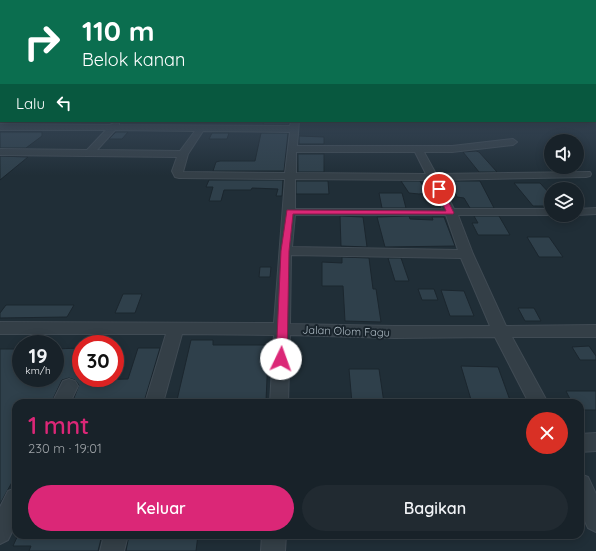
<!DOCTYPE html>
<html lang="id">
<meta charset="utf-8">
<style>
:root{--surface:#182229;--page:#212a31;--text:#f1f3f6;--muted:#9fa4a8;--line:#363f46;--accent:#db2777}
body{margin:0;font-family:Quicksand,sans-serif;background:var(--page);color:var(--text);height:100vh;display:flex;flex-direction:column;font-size:15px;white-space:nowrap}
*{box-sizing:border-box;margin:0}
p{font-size:13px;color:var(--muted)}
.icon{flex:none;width:22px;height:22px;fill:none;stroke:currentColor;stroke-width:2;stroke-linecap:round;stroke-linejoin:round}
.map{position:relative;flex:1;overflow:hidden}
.panel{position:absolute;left:12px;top:399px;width:572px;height:140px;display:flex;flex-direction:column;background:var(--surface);border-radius:12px;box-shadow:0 2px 10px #0003,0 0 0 1px var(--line)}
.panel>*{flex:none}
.top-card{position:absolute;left:0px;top:0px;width:596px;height:122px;box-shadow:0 2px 10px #0003,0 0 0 1px var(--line);background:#0b6e4f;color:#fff;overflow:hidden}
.buttons{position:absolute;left:544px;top:134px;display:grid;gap:8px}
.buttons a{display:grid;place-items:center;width:40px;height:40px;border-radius:50%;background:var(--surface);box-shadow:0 2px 10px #0003,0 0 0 1px var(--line);font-size:20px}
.speed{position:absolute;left:12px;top:335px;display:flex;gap:8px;font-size:20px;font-weight:700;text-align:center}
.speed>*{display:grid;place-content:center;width:52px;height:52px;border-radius:50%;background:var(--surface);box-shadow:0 2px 10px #0003,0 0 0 1px var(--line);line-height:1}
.speed small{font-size:10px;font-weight:400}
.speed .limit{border:6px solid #d22;background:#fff;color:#111}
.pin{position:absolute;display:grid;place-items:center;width:34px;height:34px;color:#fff;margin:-17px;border:2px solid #fff;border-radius:50%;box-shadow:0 1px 4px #0007}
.me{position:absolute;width:44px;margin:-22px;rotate:3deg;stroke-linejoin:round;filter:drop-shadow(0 0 3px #0008)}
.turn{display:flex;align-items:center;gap:14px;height:84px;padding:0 16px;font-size:18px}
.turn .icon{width:52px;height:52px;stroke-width:2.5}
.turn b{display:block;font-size:28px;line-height:34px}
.then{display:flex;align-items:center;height:38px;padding:0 16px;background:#0003;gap:8px;font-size:15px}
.round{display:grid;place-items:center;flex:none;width:42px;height:42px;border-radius:21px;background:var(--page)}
.head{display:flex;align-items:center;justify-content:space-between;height:68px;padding:0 16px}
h1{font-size:24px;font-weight:600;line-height:30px;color:var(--accent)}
.primary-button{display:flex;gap:8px;margin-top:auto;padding:8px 16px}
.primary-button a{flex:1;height:46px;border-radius:24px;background:var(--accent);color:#fff;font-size:16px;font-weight:600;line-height:46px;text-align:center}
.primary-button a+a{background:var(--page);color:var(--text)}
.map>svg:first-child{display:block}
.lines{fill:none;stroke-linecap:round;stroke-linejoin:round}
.river{fill:#142734;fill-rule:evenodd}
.building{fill:#2f404b;stroke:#1b262e}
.minor-casing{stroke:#404b54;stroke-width:2}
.minor{fill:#343f47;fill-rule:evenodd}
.route{fill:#db2777;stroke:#8e194d}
.labels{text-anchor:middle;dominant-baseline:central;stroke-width:4;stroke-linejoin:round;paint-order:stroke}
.street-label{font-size:11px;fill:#aebbc4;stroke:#19242c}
</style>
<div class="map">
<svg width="596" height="551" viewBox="0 0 596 551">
<rect width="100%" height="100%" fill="#202e37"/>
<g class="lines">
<rect class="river" x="595" y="105" width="1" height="8"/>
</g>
<g class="building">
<rect x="0" y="121" width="42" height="2"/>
<polygon points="264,121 289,121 289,124 263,124"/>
<polygon points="0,132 42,132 42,136 26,148 0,148"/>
<polygon points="116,132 128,132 122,139 109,139"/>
<polygon points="212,133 229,133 227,139 209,139"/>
<polygon points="261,133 288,133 284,171 213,171 216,162 220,161 255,161"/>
<polygon points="299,136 324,137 324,144 299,144"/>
<polygon points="476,151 479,152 497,172 479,172 463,152"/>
<rect x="298" y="154" width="26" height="18"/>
<polygon points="0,156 28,157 0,180"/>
<polygon points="209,180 283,180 282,196 276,196 278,189 252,188 251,190 224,190 221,201 209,201 213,187 206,187"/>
<polygon points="296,181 328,181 329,194 296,194"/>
<polygon points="401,181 420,181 427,193 419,194 409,193"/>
<polygon points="450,181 480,181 494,208 470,208 464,198 457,197"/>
<polygon points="514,183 540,183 551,195 551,206 533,206"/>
<polygon points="379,193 402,193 406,208 382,208"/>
<polygon points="340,216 363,217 367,247 341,246"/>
<polygon points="409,216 410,219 433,220 432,217 444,217 455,246 385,247 377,217"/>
<polygon points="474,216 499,216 510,235 478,235 472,223 478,223"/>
<polygon points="527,237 549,237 563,257 539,257"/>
<polygon points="342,257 369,258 373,289 376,289 381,322 345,321 343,286 322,286 322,262 342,263"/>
<polygon points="388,258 401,258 409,281 395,281"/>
<polygon points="260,267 271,267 270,277 259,277"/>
<polygon points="418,289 434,289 438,300 422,300"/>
<polygon points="441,290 464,291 474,316 450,316"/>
<polygon points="123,294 142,294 135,313 115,313"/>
<polygon points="6,305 74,305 67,317 0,318 0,313"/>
<polygon points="518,308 534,308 541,321 525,321"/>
<polygon points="191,340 213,340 213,345 272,345 271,356 268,356 266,401 177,400"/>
<polygon points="589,346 596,356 596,360 580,360 572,347"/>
<polygon points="81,348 81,380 128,379 138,348 160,348 144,402 72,403 79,385 75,380 69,378 62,380 51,403 16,403 16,475 0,504 0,349 21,349 21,380 55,380 55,349"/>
<polygon points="461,366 498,367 511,403 472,403"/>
<polygon points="349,369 379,369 384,403 352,403"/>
<polygon points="566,391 596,391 596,410 580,410 580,403 572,403"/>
<polygon points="18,535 102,535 98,551 29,551 31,546 13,546"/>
<polygon points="129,535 198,535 196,551 126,551"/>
</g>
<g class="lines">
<g class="minor-casing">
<g id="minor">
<rect x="0" y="102" width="1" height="4"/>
<rect x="595" y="104" width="1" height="4"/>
<path d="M 291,121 L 299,121 L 297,146 L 452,146 L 513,139 L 517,142 L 513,145 L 452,152 L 424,152 L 436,174 L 590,172 L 591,174 L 590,176 L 586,177 L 439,180 L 454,209 L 551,209 L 551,215 L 553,215 L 458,215 L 473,254 L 506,326 L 596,325 L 596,337 L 512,337 L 548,403 L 529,403 L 495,337 L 394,338 L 290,335 L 288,403 L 270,403 L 274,335 L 182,334 L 163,403 L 145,403 L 166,334 L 0,334 L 0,322 L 274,323 L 285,179 L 179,178 L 175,177 L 172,171 L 177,157 L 0,155 L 0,149 L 87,150 L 106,130 L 0,130 L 0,124 L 110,125 L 116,122 L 119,122 L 119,125 L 290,126 ZM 115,130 L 195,131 L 180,151 L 97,150 ZM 203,131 L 290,132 L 285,173 L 183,172 L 188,154 ZM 296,152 L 415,152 L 426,174 L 296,173 ZM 295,179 L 429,180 L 443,209 L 295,209 ZM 295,215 L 446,215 L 458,250 L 292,247 ZM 291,255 L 461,258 L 490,326 L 394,326 L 290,324 Z"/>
<polygon points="596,208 596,214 577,215 575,215 577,215 577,209"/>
<polygon points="69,379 75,381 78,386 70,403 52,403 63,381"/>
<polygon points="596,433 596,451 580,452 580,434"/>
<polygon points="580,474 588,477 596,494 596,532 588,528 580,510"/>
<polygon points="16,488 16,524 8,540 0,544 0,507 8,491"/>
<polygon points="104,535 128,535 124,551 100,551"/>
<polygon points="262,535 286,535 285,551 261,551"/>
</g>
</g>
<use href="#minor" class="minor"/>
</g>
<linearGradient id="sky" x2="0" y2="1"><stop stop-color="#12191e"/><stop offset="0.56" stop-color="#3c4c5e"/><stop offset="1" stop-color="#3c4c5e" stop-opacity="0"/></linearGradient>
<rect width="596" height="175" fill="url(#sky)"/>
<polygon class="route" points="439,187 442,189 454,213 453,214 293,214 289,251 287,359 285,362 281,363 277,362 276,359 281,251 287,210 446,211 436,189"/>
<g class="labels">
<g class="street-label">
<text transform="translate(346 331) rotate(2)">Jalan Olom Fagu</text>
</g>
</g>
</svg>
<div class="buttons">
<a><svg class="icon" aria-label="sound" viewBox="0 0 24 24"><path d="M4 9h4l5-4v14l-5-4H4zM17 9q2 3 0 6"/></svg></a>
<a><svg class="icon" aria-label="layers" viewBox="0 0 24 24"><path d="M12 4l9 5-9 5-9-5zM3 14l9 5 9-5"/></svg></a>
</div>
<div class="speed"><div>19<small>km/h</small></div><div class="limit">30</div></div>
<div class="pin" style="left:439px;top:189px;background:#d93025"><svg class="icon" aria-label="arrive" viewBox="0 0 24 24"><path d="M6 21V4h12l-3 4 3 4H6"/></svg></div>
<svg class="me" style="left:281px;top:359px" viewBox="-20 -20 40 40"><circle r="19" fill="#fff"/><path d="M0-13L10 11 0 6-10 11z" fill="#db2777"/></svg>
<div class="top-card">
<div class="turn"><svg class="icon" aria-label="right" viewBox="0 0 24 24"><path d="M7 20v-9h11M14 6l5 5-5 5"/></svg><div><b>110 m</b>Belok kanan</div></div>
<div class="then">Lalu<svg class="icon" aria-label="left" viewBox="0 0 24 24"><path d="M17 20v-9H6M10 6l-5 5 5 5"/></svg></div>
</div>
<section class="panel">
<div class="head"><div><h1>1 mnt</h1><p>230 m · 19:01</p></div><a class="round" style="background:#d93025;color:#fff"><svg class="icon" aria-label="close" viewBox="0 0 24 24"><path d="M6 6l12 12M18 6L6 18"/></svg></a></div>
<div class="primary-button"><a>Keluar</a><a>Bagikan</a></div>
</section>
</div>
